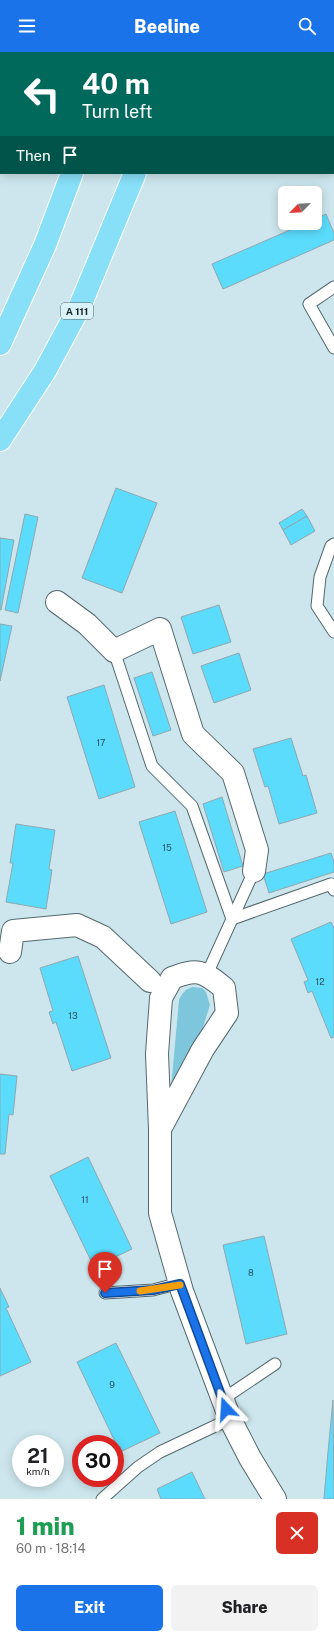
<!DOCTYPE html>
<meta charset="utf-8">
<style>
:root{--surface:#fff;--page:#f2f2f2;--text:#202124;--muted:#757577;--accent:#1a73e8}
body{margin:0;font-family:"Public Sans",sans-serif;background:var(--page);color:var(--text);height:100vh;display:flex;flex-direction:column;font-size:15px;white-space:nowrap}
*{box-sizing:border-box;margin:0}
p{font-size:13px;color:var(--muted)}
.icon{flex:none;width:22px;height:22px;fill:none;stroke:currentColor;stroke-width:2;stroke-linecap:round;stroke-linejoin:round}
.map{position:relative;height:1447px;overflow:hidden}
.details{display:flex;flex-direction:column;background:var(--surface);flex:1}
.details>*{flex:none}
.top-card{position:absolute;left:0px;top:0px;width:334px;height:122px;box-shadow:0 2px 10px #0003;background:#00695c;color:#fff;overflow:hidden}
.needle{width:26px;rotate:246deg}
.controls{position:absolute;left:278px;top:134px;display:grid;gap:8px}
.controls a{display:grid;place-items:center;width:44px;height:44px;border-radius:6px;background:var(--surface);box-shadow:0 2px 10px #0003;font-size:20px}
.speed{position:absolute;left:12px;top:1383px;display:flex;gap:8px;font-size:20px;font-weight:700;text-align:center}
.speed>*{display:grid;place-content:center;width:52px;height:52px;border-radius:50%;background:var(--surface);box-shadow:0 2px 10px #0003;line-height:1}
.speed small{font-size:10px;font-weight:400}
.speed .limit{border:6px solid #d22;background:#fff;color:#111}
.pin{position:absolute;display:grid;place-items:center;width:34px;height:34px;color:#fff;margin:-41px -17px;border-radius:50% 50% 50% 0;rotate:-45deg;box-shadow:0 0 4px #0007}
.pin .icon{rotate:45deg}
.me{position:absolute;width:44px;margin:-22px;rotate:340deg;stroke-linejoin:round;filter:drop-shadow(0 0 3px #0008)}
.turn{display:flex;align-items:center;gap:14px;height:84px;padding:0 16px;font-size:18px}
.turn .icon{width:52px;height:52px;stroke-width:2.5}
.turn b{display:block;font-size:28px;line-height:34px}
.then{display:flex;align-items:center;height:38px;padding:0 16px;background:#0003;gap:8px;font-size:15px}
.round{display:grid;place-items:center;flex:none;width:42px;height:42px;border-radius:6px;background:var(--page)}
.head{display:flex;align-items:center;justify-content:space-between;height:68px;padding:0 16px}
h1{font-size:24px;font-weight:800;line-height:30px;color:#1e9e55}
.cta{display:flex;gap:8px;margin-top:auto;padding:8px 16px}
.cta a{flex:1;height:46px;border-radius:6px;background:var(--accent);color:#fff;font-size:16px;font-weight:800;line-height:46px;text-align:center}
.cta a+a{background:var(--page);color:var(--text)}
header{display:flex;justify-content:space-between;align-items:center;height:52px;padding:0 16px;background:var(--accent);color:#fff;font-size:18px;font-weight:800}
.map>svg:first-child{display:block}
.grass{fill:#7dc6db}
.building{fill:#5bdcfd;stroke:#90a7ae}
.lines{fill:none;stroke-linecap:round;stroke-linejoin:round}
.lane-casing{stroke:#53696f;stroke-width:13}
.street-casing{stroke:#53696f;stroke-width:24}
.highway-casing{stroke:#fff;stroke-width:24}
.lane{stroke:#fff;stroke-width:11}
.street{stroke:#fff;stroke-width:22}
.highway{stroke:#87dff8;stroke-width:22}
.route-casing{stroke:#114b97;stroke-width:10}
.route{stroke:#1a73e8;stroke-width:7}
.slow{stroke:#f59e0b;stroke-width:7}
.labels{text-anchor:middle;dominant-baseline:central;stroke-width:4;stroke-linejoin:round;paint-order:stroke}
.number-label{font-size:9px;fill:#2c545e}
.shield{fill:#daf3fb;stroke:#556468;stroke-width:1}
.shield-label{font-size:10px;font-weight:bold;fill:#1c2629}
</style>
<header><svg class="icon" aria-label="menu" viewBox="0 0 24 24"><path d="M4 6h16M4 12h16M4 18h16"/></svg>Beeline<svg class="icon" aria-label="search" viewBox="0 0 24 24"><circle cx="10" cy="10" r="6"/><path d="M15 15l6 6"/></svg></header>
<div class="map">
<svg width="334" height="1447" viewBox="0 0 334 1447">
<rect width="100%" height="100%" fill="#cde6ed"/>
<g class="grass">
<polygon points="0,0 45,0 1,1 0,122"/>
<path d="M 192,935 L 202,936 L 206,940 L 210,953 L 203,975 L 175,1034 L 171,1036 L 179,948 C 182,941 185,938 192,935 Z"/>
</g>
<g class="building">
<polygon points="326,162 334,181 334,188 223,237 212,212 306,171 315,171 315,167"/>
<polygon points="116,436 157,451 122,541 82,526"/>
<polygon points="302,457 307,464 283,478 279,471"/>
<polygon points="25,462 38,465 18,561 5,558"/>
<polygon points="307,464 315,479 291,493 283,478"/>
<polygon points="0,486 14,488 1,558 0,558"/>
<polygon points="219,553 231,590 193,602 181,565"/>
<polygon points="0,572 12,574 0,629"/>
<polygon points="239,601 251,638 214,651 201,614"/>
<polygon points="152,620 171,678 153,684 134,626"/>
<polygon points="104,633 135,735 99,747 67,645"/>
<polygon points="291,686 303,724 306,723 317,761 279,772 268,734 265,735 253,697"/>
<polygon points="222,745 243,814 224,820 203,752"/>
<polygon points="175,759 207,860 171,872 139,770"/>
<polygon points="16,772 55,778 49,817 52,818 46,857 6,850 13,811 10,811"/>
<polygon points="331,801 334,810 334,820 269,841 263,822"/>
<polygon points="331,870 334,876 334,985 331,986 312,939 308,941 304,930 308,928 291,887"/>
<polygon points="78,904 111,1006 72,1019 56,970 53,972 49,960 53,959 40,916"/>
<polygon points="0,1022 17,1024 13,1063 9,1062 5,1102 0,1102"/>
<polygon points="88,1105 132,1197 94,1215 50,1124"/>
<polygon points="264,1184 287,1282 246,1292 223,1193"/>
<polygon points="0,1236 9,1255 6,1256 31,1310 0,1324"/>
<polygon points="116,1291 160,1381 120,1400 77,1310"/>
<polygon points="333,1348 334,1447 324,1447 328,1400"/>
<polygon points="192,1420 205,1447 161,1447 157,1437"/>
</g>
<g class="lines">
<g class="lane-casing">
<g id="lane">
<polyline points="334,235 309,252 334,296"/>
<polyline points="334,492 331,494 320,525 317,554 334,580"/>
<polyline points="114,599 152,714 192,754 232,867"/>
<polyline points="232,867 331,832 334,838"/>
<polyline points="207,922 254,819"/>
<polyline points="105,1241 153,1238 180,1231"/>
<polyline points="223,1347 275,1312"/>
<polyline points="102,1447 138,1415 160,1400 230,1367"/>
</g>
</g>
<g class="street-casing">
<g id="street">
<polyline points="57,550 87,572 114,599 160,577 193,682 233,721 257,798 254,819"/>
<polyline points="10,900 13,879 77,873 103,885 150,929"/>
<path d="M 160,1077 L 203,997 L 227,961 L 224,936 C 203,919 198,916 172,926 L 161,946 L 157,1002 L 160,1077 L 160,1161 L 182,1239 L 230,1367 L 250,1406 L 275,1447"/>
</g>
</g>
<g class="highway-casing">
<g id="highway">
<polyline points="114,1 114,0"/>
<polyline points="173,1 173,0"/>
<polyline points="0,292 45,193 72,121"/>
<polyline points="0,388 45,319 80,254 135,121"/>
</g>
</g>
<use href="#lane" class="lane"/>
<use href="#street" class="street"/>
<use href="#highway" class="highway"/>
</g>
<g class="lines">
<g class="route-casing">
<polyline id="route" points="105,1241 153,1238 180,1232 226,1357"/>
</g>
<use href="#route" class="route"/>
<polyline class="slow" points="140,1239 180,1233"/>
</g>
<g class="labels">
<g class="number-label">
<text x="101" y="690">17</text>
<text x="167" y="795">15</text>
<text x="320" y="929">12</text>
<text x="73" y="963">13</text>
<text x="85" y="1147">11</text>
<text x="251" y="1220">8</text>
<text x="112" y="1332">9</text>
</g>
<rect class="shield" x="61" y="251" width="32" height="16" rx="3"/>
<g class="shield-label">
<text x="77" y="259">A 111</text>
</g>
</g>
</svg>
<div class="controls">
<a><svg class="needle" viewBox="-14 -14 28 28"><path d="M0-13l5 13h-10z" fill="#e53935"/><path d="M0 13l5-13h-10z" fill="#757577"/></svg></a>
</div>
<div class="speed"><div>21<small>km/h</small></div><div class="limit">30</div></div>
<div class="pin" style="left:105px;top:1241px;background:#d93025"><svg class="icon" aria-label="arrive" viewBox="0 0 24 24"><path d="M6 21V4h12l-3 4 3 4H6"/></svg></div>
<svg class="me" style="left:226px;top:1357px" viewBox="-20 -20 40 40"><path d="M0-17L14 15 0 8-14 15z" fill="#1a73e8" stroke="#fff" stroke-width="4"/></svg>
<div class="top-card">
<div class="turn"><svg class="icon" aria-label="left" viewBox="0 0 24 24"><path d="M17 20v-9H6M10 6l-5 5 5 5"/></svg><div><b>40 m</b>Turn left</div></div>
<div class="then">Then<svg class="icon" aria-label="arrive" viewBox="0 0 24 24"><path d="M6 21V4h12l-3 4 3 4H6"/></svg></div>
</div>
</div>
<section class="details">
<div class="head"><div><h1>1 min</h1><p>60 m · 18:14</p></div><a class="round" style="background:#d93025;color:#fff"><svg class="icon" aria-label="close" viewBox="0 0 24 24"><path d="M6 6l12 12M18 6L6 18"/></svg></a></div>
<div class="cta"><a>Exit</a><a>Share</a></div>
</section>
